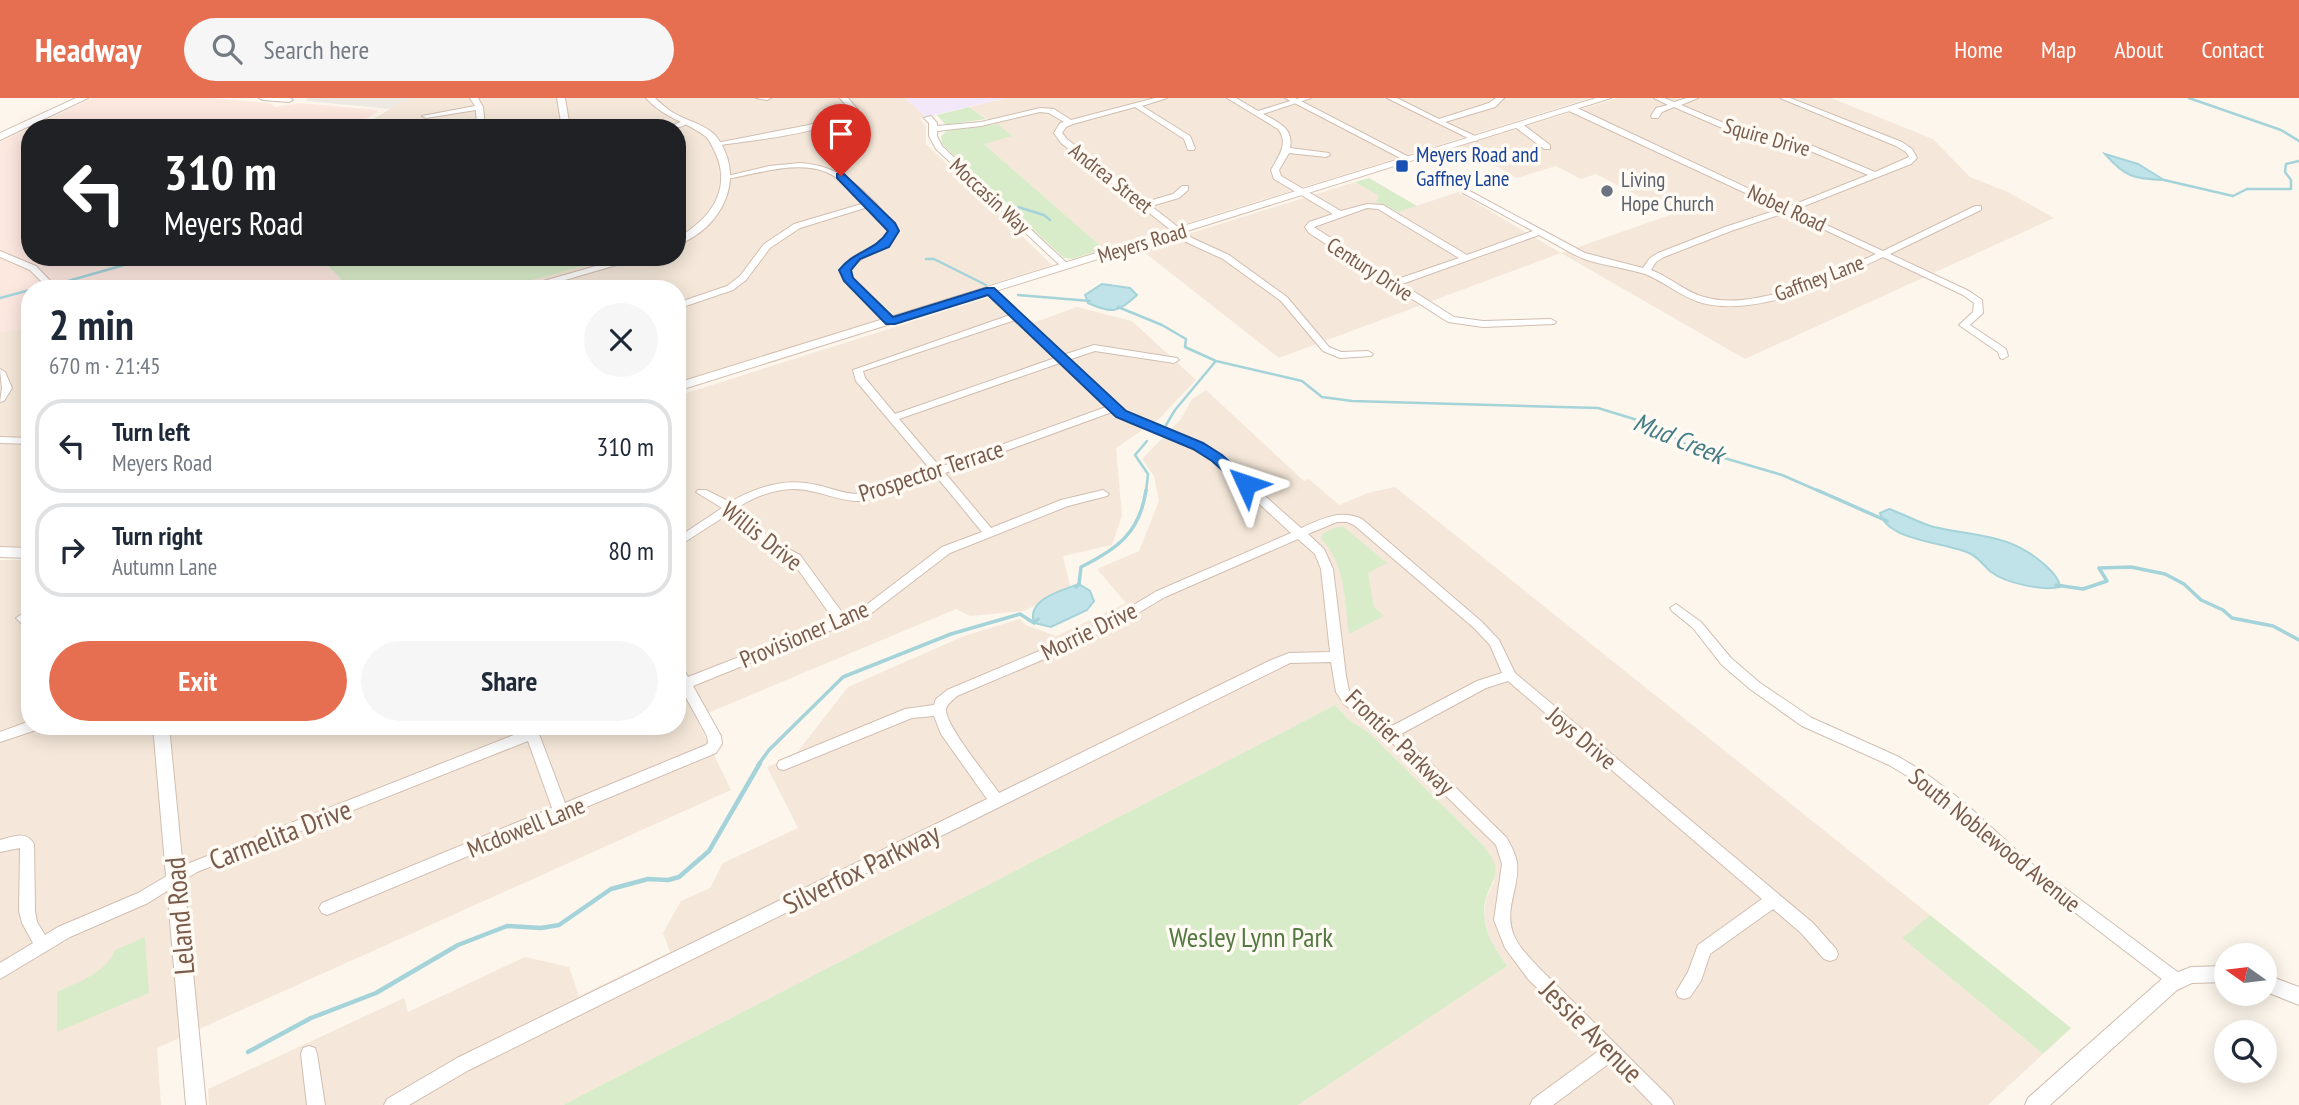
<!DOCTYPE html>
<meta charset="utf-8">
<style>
:root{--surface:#fff;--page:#f6f6f7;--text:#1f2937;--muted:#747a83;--line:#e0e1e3;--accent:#e76f51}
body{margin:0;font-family:"PT Sans Narrow",sans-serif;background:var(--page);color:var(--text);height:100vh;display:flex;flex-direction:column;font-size:26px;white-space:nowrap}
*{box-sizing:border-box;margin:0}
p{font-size:23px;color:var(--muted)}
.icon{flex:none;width:38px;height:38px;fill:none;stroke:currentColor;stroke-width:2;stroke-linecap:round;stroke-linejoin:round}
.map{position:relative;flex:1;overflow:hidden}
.panel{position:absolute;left:21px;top:182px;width:665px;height:455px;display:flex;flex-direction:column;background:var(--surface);border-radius:28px;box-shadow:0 4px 18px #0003}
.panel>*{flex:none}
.banner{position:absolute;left:21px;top:21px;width:665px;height:147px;border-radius:28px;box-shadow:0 4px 18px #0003;background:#202124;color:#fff;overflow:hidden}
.needle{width:46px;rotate:284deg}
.fabs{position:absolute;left:2214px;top:845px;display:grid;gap:14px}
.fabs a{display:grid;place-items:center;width:63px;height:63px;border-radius:50%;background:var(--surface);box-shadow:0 4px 18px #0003;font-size:35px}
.pin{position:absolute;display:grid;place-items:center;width:60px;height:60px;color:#fff;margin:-72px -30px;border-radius:50% 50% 50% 0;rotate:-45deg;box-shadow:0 0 7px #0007}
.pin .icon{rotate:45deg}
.me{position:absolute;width:77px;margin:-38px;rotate:312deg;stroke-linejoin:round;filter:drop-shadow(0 0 5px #0008)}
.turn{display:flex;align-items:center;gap:24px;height:147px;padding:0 28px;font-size:32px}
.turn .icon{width:91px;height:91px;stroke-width:2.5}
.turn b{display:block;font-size:49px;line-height:60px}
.round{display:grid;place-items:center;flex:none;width:74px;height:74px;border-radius:37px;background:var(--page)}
.head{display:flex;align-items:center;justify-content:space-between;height:119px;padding:0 28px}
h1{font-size:42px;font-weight:800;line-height:52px}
.action{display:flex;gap:14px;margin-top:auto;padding:14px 28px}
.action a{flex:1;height:80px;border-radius:42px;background:var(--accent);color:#fff;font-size:28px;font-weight:800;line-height:80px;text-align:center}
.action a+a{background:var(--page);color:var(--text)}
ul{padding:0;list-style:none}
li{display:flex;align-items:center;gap:21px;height:94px;margin:0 14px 10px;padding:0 14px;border:4px solid var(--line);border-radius:28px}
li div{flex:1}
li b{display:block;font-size:26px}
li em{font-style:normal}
header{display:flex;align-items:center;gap:42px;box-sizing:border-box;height:98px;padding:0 35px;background:var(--accent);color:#fff}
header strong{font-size:33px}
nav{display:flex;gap:38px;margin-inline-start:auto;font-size:24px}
.search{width:490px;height:63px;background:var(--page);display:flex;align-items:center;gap:18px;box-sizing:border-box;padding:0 24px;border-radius:38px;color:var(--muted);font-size:26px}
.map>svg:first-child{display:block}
.residential{fill:#f5e8da}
.commercial{fill:#fde8e0}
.industrial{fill:#efe9e4}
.education{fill:#f3e8fa}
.green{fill:#d8ecc9}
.water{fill:#bfe3e8;stroke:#a5d3da;stroke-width:2}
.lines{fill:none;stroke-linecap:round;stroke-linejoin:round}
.stream-far2{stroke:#a5d3da;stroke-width:2.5}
.stream-far1{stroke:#a5d3da;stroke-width:3.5}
.stream{stroke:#a5d3da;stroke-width:4.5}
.minor-casing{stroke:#d1beb0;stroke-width:2}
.tertiary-casing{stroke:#d1beb0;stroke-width:2}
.secondary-casing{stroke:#d6c0b0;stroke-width:2}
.minor{fill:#fff;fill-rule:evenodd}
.tertiary{fill:#fff;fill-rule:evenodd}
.secondary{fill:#fff;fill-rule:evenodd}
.route{fill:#1a73e8;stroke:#114b97;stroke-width:2}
.transit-dot{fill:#1a4fb4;stroke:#fffaf3;stroke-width:2.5}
.worship-dot{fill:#6b7280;stroke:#fffaf3;stroke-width:2.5}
.labels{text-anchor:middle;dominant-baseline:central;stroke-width:7;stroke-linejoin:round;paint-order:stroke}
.far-street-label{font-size:21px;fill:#7a5c4d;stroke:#fffaf3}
.far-transit-label{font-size:21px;fill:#164399;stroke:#fffaf3;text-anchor:start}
.far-worship-label{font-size:21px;fill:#5b616d;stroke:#fffaf3;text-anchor:start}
.street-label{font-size:24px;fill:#7a5c4d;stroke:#fffaf3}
.water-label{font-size:26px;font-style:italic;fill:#437c86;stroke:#fffaf3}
.near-street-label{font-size:28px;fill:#7a5c4d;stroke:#fffaf3}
.near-park-label{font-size:28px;fill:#537a41;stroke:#fffaf3}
</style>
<header>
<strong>Headway</strong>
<div class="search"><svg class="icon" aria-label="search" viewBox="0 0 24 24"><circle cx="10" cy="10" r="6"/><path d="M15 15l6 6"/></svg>Search here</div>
<nav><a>Home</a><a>Map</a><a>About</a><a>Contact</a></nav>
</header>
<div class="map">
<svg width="2299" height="1007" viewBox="0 0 2299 1007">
<rect width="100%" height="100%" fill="#fdf6ec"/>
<g class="residential">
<polygon points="408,0 905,0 926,19 920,21 926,28 926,46 1052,167 677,285 677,191 499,191 617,159 677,159 677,30 359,30"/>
<polygon points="1005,0 1590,0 1104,151 983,45 1011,37 969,9"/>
<polygon points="1618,0 1831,0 1933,41 1970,79 2008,94 2054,120 1745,261 1561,155 1279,260 1140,151 1355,84 1379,98 1377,104 1398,114 1458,94 1561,155 1673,116 1596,76 1581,81 1556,68 1517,80 1461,48"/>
<polygon points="999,196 1033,225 1077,209 1132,223 1196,282 1159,321 1116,350 1122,417 1112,447 1063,458 1071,492 1023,513 970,518 956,511 696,620 731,692 157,950 161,1007 0,1007 0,462 30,462 30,628 677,628 677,298"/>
<polygon points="30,229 30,449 0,448 0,234"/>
<polygon points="1206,292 1304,383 1309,381 1339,407 1368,395 1395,389 1930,817 1902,840 2043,956 1988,1007 1298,1007 1507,868 1492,848 1484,820 1486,800 1494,784 1484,748 1369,635 1348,621 1335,607 563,1007 209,1007 208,991 404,900 408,914 525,859 569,869 579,898 670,854 663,835 681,803 710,790 723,765 798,730 767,669 795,657 848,589 964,538 1020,521 1026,527 1056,538 1126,505 1097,471 1139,453 1159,403 1154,378 1142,361 1181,321 1192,301"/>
</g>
<g class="commercial">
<polygon points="92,0 211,0 269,5 275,9 300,5 377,12 377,14 351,30 30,30"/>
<polygon points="30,30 30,159 320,159 347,188 354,191 30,191 30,229 0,234 0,44"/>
</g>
<polygon class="industrial" points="308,0 408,0 390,11 306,3"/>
<polygon class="education" points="905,0 1005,0 926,19"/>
<g class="green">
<polygon points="969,9 986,21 946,27 937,17"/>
<polygon points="998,26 1012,38 984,46 1104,151 1072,161 1064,160 942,46 941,38 947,33"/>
<polygon points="1369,80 1417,108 1398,114 1376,104 1379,98 1355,84"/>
<polygon points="320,159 617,159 499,191 354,191 347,188"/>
<path d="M 1337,429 L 1344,429 L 1387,465 L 1368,475 L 1374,509 L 1384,518 L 1349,536 C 1344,500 1346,467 1321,440 L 1323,435 Z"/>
<path d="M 1335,607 L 1348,621 L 1369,635 L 1484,748 C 1488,754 1494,762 1495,768 C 1497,781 1489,789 1486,800 C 1479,826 1493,849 1507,868 L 1298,1007 L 563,1007 Z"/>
<polygon points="1930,817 2071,930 2043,956 1902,840"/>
<path d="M 145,839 L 149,895 L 57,934 L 57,894 C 78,884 106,875 115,852 Z"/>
</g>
<g class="water">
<path d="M 2105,56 L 2138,66 L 2164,82 C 2134,81 2125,79 2105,56 Z"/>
<path d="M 1102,186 L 1130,190 L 1137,197 C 1118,215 1112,216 1088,205 L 1085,197 Z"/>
<path d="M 1889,411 C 1904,416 1919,425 1934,429 C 1978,439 2009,435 2045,467 C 2052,473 2059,480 2060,489 C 2042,493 2006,485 1991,474 C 1985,469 1979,460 1971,456 C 1948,444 1888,444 1880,415 Z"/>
<path d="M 1079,486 L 1090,493 L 1094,503 L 1087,512 L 1051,529 L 1034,525 C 1026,501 1063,492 1079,486 Z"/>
</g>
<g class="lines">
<g class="stream-far2">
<polyline points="2189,0 2281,32 2299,43"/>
<polyline points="2164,82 2233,98 2247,91 2291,91 2291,82 2285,74 2286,66 2299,63"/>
<polyline points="1018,109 1044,117 1050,122"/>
<polyline points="926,161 934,161 986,187"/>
<polyline points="68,183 152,159"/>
<polyline points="33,191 41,189"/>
<polyline points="1018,197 1090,203"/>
<polyline points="0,200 30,192"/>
<polyline points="1118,209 1162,227 1186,241 1185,249 1216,263 1302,283 1322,299 1352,303 1598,310 1647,325 1697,352 1782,377 1821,394"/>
<polyline points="1166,327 1175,312 1215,264"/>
<polyline points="1146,394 1148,376 1135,357 1147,343"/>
</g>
<g class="stream-far1">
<polyline points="1817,392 1887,423"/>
<polyline points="2056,487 2083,491 2107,483 2099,470 2131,469 2165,476 2184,486 2201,502 2223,512 2232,520 2273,528 2299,542"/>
<path d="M 1076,489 L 1079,486 L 1081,469 C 1117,451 1140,435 1146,392"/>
<polyline points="758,667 769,652 843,579 951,536 1020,516 1034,525 1038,521"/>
</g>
<polyline class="stream" points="248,954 311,920 376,895 458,847 507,828 541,830 559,827 611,791 648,781 668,782 679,779 709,753 760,665"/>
<g class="minor-casing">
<g id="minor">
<polygon points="259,0 290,0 293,2 289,4 263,2"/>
<polygon points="470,0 478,0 483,9 485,30 477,30 476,12 426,20 422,18 475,8"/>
<polygon points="557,0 565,0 570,30 562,30"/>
<polygon points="756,0 771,0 767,2"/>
<path d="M 840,0 L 848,0 L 858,12 C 830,36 752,42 715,48 L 711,46 L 809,27 L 842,17 L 850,12 Z"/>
<polygon points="1155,0 1167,0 1142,8 1190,38 1195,50 1194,52 1188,52 1184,41 1135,9 1073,26 1066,29 1062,35 1067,41 1146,104 1173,96 1182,88 1188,88 1188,92 1179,100 1151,108 1192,140 1229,157 1287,199 1329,249 1341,254 1368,253 1373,256 1371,258 1340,260 1323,253 1281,203 1223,161 1186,144 1061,45 1054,35 1060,25 1064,24 1049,15 1040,14 981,28 937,33 937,38 942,48 1071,169 1064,171 936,51 929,38 929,25 924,20 931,18 937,25 937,28 981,24 1040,10 1054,11 1071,22"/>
<path d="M 1227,0 L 1236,0 L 1258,13 L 1300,0 L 1311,0 L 1263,16 C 1278,24 1294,30 1290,50 L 1329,55 L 1330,57 L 1326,59 L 1289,55 L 1279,72 L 1281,78 L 1341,113 L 1367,106 L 1383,107 L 1467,157 L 1533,133 L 1463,95 L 1462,93 L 1466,91 L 1585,155 L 1643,170 L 1650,160 L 1658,155 L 1725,129 L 1780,111 L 1569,13 L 1569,9 L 1575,9 L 1788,109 L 1868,77 L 1803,50 L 1743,39 L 1674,9 L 1662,14 L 1658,20 L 1652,20 L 1651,18 L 1656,10 L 1668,7 L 1654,0 L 1664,0 L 1674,4 L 1687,0 L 1698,0 L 1681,7 L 1748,35 L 1808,46 L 1875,74 L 1909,59 L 1906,54 L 1896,48 L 1780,0 L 1790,0 L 1902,44 L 1912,51 L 1917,60 L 1911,66 L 1794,112 L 1883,153 L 1975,108 L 1981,108 L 1981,112 L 1890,156 L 1969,193 L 1982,202 L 1983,215 L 1970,227 L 2006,251 L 2008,258 L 2003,261 L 2000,260 L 1998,254 L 1959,227 L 1973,214 L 1974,205 L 1963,197 L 1883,159 C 1832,183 1759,219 1702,205 C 1681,199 1665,184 1645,176 C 1626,170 1606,168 1587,162 C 1570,156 1555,145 1539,137 L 1402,186 L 1454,219 L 1483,223 L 1551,221 L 1556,224 L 1554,226 L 1483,229 L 1448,224 L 1309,135 L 1305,129 L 1309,124 L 1333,116 L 1274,81 L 1271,72 C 1279,58 1289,45 1278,31 ZM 1367,110 L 1378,111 L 1459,160 L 1395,182 L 1314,129 ZM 1787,114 L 1876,156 C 1831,177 1753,214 1704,199 C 1685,194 1670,179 1651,172 L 1656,164 L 1664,159 L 1731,133 Z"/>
<polygon points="1387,0 1397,0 1439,21 1489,5 1496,0 1504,0 1495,9 1445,24 1477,39 1477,43 1474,43"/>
<path d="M 685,22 L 689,24 C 682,30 676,30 667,30 Z"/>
<polygon points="1515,25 1521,25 1550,47 1550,51 1544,51 1515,29"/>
<path d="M 800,65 C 845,68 867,95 895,127 L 897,133 C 889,156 863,154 849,172 L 852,180 L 893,222 L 893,226 L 887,226 L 845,183 L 841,172 C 844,167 847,163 852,160 C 861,153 894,145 888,129 C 885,122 874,115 868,109 L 800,130 L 770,150 L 746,182 L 733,192 L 677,211 L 677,205 L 727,188 L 740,178 L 764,146 L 794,126 L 865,105 C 853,93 841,80 826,74 C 796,62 757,76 727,81 L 723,79 L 769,68 Z"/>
<polygon points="0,153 36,168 58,191 49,191 30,172 0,159"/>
<path d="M 990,190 L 993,191 L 1063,257 L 1094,247 L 1177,260 L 1179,262 L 1174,265 L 1095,253 L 1068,262 L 1117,308 L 1138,321 L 1183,338 L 1215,354 L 1301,430 C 1322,421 1339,411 1362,421 L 1482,524 L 1499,542 L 1515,575 L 1813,825 L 1836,851 L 1838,856 L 1836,861 L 1830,863 L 1824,861 L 1801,835 L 1773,811 L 1710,856 L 1701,883 L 1690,899 L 1684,901 L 1678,899 L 1676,894 L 1688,874 L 1698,847 L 1762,801 L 1508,583 L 1486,590 L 1401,636 L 1506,739 C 1511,747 1515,755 1517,764 C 1520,789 1504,810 1513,835 C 1518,849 1530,860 1540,871 L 1671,1001 L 1674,1007 L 1653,1007 L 1611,964 L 1553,1007 L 1530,1007 L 1533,1001 L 1600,952 L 1528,881 L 1505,850 L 1494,822 L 1502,766 L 1496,747 L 1386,639 L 1344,606 L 1336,594 L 1331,564 L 1290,565 L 469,972 L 409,1007 L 384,1007 L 387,1001 L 457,960 L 987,701 L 941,636 L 934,618 L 912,620 L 784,672 L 779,671 L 777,667 L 779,663 L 905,611 L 934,607 L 936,601 L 947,592 L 1044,551 L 1115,518 L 1157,493 L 1291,435 L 1207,358 L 1175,342 L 1130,325 L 1112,314 L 945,375 L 991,430 L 1061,402 L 1103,392 L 1109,396 L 1107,398 L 1068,408 L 950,455 L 869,517 L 693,588 L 721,638 L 722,646 L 716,655 L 567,717 L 566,719 L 559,720 L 332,815 L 327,817 L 322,815 L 319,810 L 322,805 L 552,710 L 528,643 L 197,774 L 148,805 L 70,839 L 0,881 L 0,865 L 33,845 L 22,825 L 19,813 L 20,750 L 0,754 L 0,742 C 13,739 26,732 34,746 L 35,813 L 37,824 L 45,837 L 58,829 L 138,795 L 187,766 L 524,633 L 522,628 L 536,628 L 565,705 L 706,647 L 708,645 L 707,638 L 677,583 L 677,566 L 682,568 L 688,579 L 834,522 L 792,463 L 762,447 L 742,424 L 730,415 L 677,449 L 677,440 L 722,410 L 696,394 L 698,392 L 706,392 L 730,404 C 757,389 785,379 817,387 C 831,390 844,396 859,396 C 878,396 912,379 931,372 L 856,283 L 853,272 L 1010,217 L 987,195 L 985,193 ZM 1015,222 L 1055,260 L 895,316 L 865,280 L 863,273 ZM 1060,265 L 1106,309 L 940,369 L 899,321 ZM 936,378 L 982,434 L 942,449 L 861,511 L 844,517 L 800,457 L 770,441 L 750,418 L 738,409 C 762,395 787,386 815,394 C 829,397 843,403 858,403 C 881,403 913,386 936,378 ZM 1337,424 L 1347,424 L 1354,427 L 1474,530 L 1490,547 L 1502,575 L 1477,583 L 1392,628 L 1354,598 L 1349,593 L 1346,578 L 1333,471 L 1324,451 L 1308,436 ZM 1298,441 L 1315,456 L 1321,471 L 1330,554 L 1289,555 L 1269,563 L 999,695 C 989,680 944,626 946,611 C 947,606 953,602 957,598 L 1054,557 L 1123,524 L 1165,499 Z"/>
<polygon points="0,271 5,274 12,290 4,303 0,304 2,290"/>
<polygon points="0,339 30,340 30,346 0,345"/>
<polygon points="1676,506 1701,524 1731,560 1760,585 1812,620 1899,659 1924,674 1965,705 2027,762 2183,878 2185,883 2183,888 2177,890 2171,888 2017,770 1955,713 1914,682 1889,667 1802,628 1750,591 1721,566 1693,530 1672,513 1670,510"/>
<polygon points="22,516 30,520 30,531 26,530 16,520"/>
<polygon points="30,623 30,628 38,628 36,632 0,644 0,634"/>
<polygon points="309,948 315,950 317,956 325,1007 307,1007 301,956 303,950"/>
</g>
</g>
<g class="tertiary-casing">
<g id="tertiary">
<path d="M 646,0 L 655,0 C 660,5 666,10 672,14 C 684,22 705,26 715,37 C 748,78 723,130 677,147 L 677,140 C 709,122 732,93 716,56 C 713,50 710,42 705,38 C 685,23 664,20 646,0 Z"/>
<polygon points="1285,0 1295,0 1413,61 1406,63"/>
<polygon points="627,159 644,159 534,191 516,191"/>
<polygon points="153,628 169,628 206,1007 186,1007"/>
<polygon points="2226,868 2226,884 2192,885 2177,892 2050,1007 2025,1007 2028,1000 2163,880 2191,869"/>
<polygon points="2264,876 2299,889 2299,907 2264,893"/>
</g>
</g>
<g class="secondary-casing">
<g id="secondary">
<polygon points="76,0 88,0 0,42 0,35"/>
<polygon points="1596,0 1611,0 677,293 677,285"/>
<polygon points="0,449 30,450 30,460 0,459"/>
</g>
</g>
<use href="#minor" class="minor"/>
<use href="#tertiary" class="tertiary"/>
<use href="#secondary" class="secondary"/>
</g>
<path class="route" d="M 837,76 L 844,76 L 895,125 L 899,133 L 889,149 L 860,161 L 851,172 L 853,180 L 893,219 L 986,190 L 994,190 L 1126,313 L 1203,345 L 1222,357 L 1251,383 L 1253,386 L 1251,389 L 1241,389 L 1212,363 L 1193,351 L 1116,319 L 988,197 L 895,226 L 886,226 L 844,183 L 839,172 C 855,152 876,153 888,133 L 837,80 Z"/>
<rect class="transit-dot" x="1395" y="61" width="14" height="14" rx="3.5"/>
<circle class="worship-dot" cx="1607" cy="93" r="7"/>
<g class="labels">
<g class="far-street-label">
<text transform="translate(1767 39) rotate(16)">Squire Drive</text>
<text transform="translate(1111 80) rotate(38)">Andrea Street</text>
<text transform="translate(990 98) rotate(43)">Moccasin Way</text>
<text transform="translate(1787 110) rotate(25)">Nobel Road</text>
<text transform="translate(1142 145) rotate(-17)">Meyers Road</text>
<text transform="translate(1370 171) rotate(33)">Century Drive</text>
<text transform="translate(1819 180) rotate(-21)">Gaffney Lane</text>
</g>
<g class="far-transit-label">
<text x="1416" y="56">Meyers Road and<tspan x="1416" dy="24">Gaffney Lane</tspan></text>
</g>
<g class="far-worship-label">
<text x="1621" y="81">Living<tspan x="1621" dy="24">Hope Church</tspan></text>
</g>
<g class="street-label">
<text transform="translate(931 373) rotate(-18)">Prospector Terrace</text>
<text transform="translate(762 438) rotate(38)">Willis Drive</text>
<text transform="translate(1089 533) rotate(-26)">Morrie Drive</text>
<text transform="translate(804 536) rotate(-23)">Provisioner Lane</text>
<text transform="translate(1582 640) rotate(40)">Joys Drive</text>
<text transform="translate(1400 644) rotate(44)">Frontier Parkway</text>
<text transform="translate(526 729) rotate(-22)">Mcdowell Lane</text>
<text transform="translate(1995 742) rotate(39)">South Noblewood Avenue</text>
</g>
<g class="water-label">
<text transform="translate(1679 340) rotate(22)">Mud Creek</text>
</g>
<g class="near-street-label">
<text transform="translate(280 736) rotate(-21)">Carmelita Drive</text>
<text transform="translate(861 770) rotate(-26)">Silverfox Parkway</text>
<text transform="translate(179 818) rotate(-95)">Leland Road</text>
<text transform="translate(1592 933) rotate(45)">Jessie Avenue</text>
</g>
<g class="near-park-label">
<text x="1251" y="838">Wesley Lynn Park</text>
</g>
</g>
</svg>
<div class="fabs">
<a><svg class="needle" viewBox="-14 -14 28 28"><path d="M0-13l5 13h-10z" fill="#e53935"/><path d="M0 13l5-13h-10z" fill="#747a83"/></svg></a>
<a><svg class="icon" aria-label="search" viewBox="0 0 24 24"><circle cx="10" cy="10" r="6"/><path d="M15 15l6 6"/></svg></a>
</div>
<div class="pin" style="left:841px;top:78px;background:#d93025"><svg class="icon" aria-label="arrive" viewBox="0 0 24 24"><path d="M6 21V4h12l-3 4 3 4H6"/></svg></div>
<svg class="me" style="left:1246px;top:386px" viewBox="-20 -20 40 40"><path d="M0-17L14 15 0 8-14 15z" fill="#1a73e8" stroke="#fff" stroke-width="4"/></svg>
<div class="banner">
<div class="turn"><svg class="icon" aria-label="left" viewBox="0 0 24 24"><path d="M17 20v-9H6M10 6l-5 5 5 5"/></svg><div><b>310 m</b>Meyers Road</div></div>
</div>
<section class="panel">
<div class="head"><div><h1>2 min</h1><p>670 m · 21:45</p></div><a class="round"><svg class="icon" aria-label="close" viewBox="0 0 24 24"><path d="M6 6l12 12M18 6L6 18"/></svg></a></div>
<ul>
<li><svg class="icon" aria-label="left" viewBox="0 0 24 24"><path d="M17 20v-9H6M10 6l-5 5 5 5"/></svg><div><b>Turn left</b><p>Meyers Road</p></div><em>310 m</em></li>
<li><svg class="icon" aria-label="right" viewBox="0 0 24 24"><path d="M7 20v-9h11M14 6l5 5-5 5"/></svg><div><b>Turn right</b><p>Autumn Lane</p></div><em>80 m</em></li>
</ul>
<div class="action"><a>Exit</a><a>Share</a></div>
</section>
</div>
